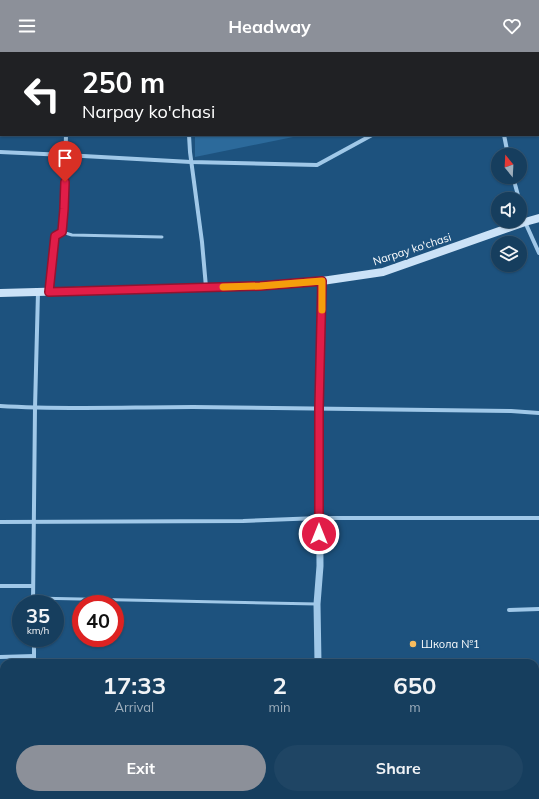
<!DOCTYPE html>
<meta charset="utf-8">
<style>
:root{--surface:#163e5e;--page:#1f4564;--text:#f1f3f6;--muted:#9eaebc;--line:#355773;--accent:#8c9099}
body{margin:0;font-family:Mulish,sans-serif;background:var(--page);color:var(--text);height:100vh;display:flex;flex-direction:column;font-size:15px;white-space:nowrap}
*{box-sizing:border-box;margin:0}
p{font-size:13px;color:var(--muted)}
.icon{flex:none;width:22px;height:22px;fill:none;stroke:currentColor;stroke-width:2;stroke-linecap:round;stroke-linejoin:round}
.map{position:relative;flex:1;overflow:hidden}
.side{position:absolute;left:0px;top:607px;width:539px;height:140px;display:flex;flex-direction:column;background:var(--surface);border-radius:12px 12px 0 0;box-shadow:0 1px 3px #0004,0 0 0 1px var(--line)}
.side>*{flex:none}
.banner{position:absolute;left:0px;top:0px;width:539px;height:84px;box-shadow:0 1px 3px #0004,0 0 0 1px var(--line);background:#202124;color:#fff;overflow:hidden}
.needle{width:26px;rotate:342deg}
.fabs{position:absolute;left:491px;top:96px;display:grid;gap:8px}
.fabs a{display:grid;place-items:center;width:36px;height:36px;border-radius:50%;background:var(--surface);box-shadow:0 1px 3px #0004,0 0 0 1px var(--line);font-size:20px}
.speed{position:absolute;left:12px;top:543px;display:flex;gap:8px;font-size:20px;font-weight:700;text-align:center}
.speed>*{display:grid;place-content:center;width:52px;height:52px;border-radius:50%;background:var(--surface);box-shadow:0 1px 3px #0004,0 0 0 1px var(--line);line-height:1}
.speed small{font-size:10px;font-weight:400}
.speed .limit{border:6px solid #d22;background:#fff;color:#111}
.pin{position:absolute;display:grid;place-items:center;width:34px;height:34px;color:#fff;margin:-41px -17px;border-radius:50% 50% 50% 0;rotate:-45deg;box-shadow:0 0 4px #0007}
.pin .icon{rotate:45deg}
.me{position:absolute;width:44px;margin:-22px;rotate:0deg;stroke-linejoin:round;filter:drop-shadow(0 0 3px #0008)}
.turn{display:flex;align-items:center;gap:14px;height:84px;padding:0 16px;font-size:18px}
.turn .icon{width:52px;height:52px;stroke-width:2.5}
.turn b{display:block;font-size:28px;line-height:34px}
.eta{display:flex;justify-content:space-evenly;align-items:center;height:68px;text-align:center}
.eta b{font-size:24px;font-weight:700;line-height:28px}
.primary-button{display:flex;gap:8px;margin-top:auto;padding:8px 16px}
.primary-button a{flex:1;height:46px;border-radius:24px;background:var(--accent);color:#fff;font-size:16px;font-weight:700;line-height:46px;text-align:center}
.primary-button a+a{background:var(--page);color:var(--text)}
header{display:flex;justify-content:space-between;align-items:center;height:52px;padding:0 16px;background:var(--accent);color:#fff;font-size:18px;font-weight:700}
.map>svg:first-child{display:block}
.green{fill:#2c6a9b}
.lines{fill:none;stroke-linecap:round;stroke-linejoin:round}
.service{stroke:#a0c8e8;stroke-width:3}
.minor{stroke:#a0c8e8;stroke-width:4}
.tertiary{stroke:#a0c8e8;stroke-width:7}
.secondary{stroke:#cbe2f7;stroke-width:8}
.route-casing{stroke:#92132f;stroke-width:10}
.route{stroke:#e11d48;stroke-width:7}
.slow{stroke:#f59e0b;stroke-width:7}
.poi-dot{fill:#f8bc5e;stroke:#1d527e;stroke-width:1.5}
.labels{text-anchor:middle;dominant-baseline:central;stroke-width:4;stroke-linejoin:round;paint-order:stroke}
.street-label{font-size:11px;fill:#fff;stroke:#1d527e}
.poi-label{font-size:11px;fill:#fff;stroke:#1d527e;text-anchor:start}
</style>
<header><svg class="icon" aria-label="menu" viewBox="0 0 24 24"><path d="M4 6h16M4 12h16M4 18h16"/></svg>Headway<svg class="icon" aria-label="heart" viewBox="0 0 24 24"><path d="M12 20l-8-8c-3-5 5-10 8-4 3-6 11-1 8 4z"/></svg></header>
<div class="map">
<svg width="539" height="747" viewBox="0 0 539 747">
<rect width="100%" height="100%" fill="#1d527e"/>
<g class="green">
<polygon points="196,0 395,0 394,1 196,1"/>
<polygon points="195,83 303,83 195,105"/>
</g>
<g class="lines">
<g class="service">
<polyline points="62,180 72,183 162,185"/>
<polyline points="33,546 317,552"/>
</g>
<g class="minor">
<polyline points="491,0 491,1"/>
<polyline points="68,1 68,0"/>
<polyline points="191,1 191,0"/>
<polyline points="538,18 539,18"/>
<polyline points="189,83 190,100 202,190 206,235"/>
<polyline points="504,83 508,103"/>
<polyline points="0,100 65,103 191,110 317,113 372,83"/>
<polyline points="513,125 519,147"/>
<polyline points="520,152 525,170 539,201"/>
<polyline points="49,240 55,184 62,180 64,157 66,83"/>
<path d="M 0,354 C 64,358 129,355 193,355 C 299,356 405,358 511,359 L 539,361"/>
<polyline points="0,470 243,469 319,466 539,466"/>
<polyline points="0,534 33,534"/>
<polyline points="33,552 35,356 38,240"/>
<polyline points="509,558 539,557"/>
<polyline points="34,586 34,611"/>
<polyline points="0,605 34,604"/>
<polyline points="535,617 539,617"/>
<polyline points="0,678 4,678"/>
<polyline points="535,686 539,686"/>
<polyline points="35,743 35,747"/>
<polyline points="415,743 415,747"/>
</g>
<g class="tertiary">
<polyline points="318,611 317,552 320,514 319,356 322,229"/>
<polyline points="336,743 336,747"/>
</g>
<polyline class="secondary" points="0,241 260,234 322,229 383,220 525,170 539,166"/>
</g>
<g class="lines">
<g class="route-casing">
<polyline id="route" points="65,130 64,157 62,180 55,184 49,240 260,234 322,229 319,356 319,482"/>
</g>
<use href="#route" class="route"/>
<polyline class="slow" points="223,235 260,234 322,229 322,258"/>
</g>
<circle class="poi-dot" cx="413" cy="592" r="4"/>
<g class="labels">
<g class="street-label">
<text transform="translate(412 197) rotate(-18)">Narpay ko'chasi</text>
</g>
<g class="poi-label">
<text x="421" y="592">Школа №1</text>
</g>
</g>
</svg>
<div class="fabs">
<a><svg class="needle" viewBox="-14 -14 28 28"><path d="M0-13l5 13h-10z" fill="#e53935"/><path d="M0 13l5-13h-10z" fill="#9eaebc"/></svg></a>
<a><svg class="icon" aria-label="sound" viewBox="0 0 24 24"><path d="M4 9h4l5-4v14l-5-4H4zM17 9q2 3 0 6"/></svg></a>
<a><svg class="icon" aria-label="layers" viewBox="0 0 24 24"><path d="M12 4l9 5-9 5-9-5zM3 14l9 5 9-5"/></svg></a>
</div>
<div class="speed"><div>35<small>km/h</small></div><div class="limit">40</div></div>
<div class="pin" style="left:65px;top:130px;background:#d93025"><svg class="icon" aria-label="arrive" viewBox="0 0 24 24"><path d="M6 21V4h12l-3 4 3 4H6"/></svg></div>
<svg class="me" style="left:319px;top:482px" viewBox="-20 -20 40 40"><circle r="17" fill="#e11d48" stroke="#fff" stroke-width="3"/><path d="M0-11L8 9 0 5-8 9z" fill="#fff"/></svg>
<div class="banner">
<div class="turn"><svg class="icon" aria-label="left" viewBox="0 0 24 24"><path d="M17 20v-9H6M10 6l-5 5 5 5"/></svg><div><b>250 m</b>Narpay ko'chasi</div></div>
</div>
<section class="side">
<div class="eta">
<div><b>17:33</b><p>Arrival</p></div>
<div><b>2</b><p>min</p></div>
<div><b>650</b><p>m</p></div>
</div>
<div class="primary-button"><a>Exit</a><a>Share</a></div>
</section>
</div>
